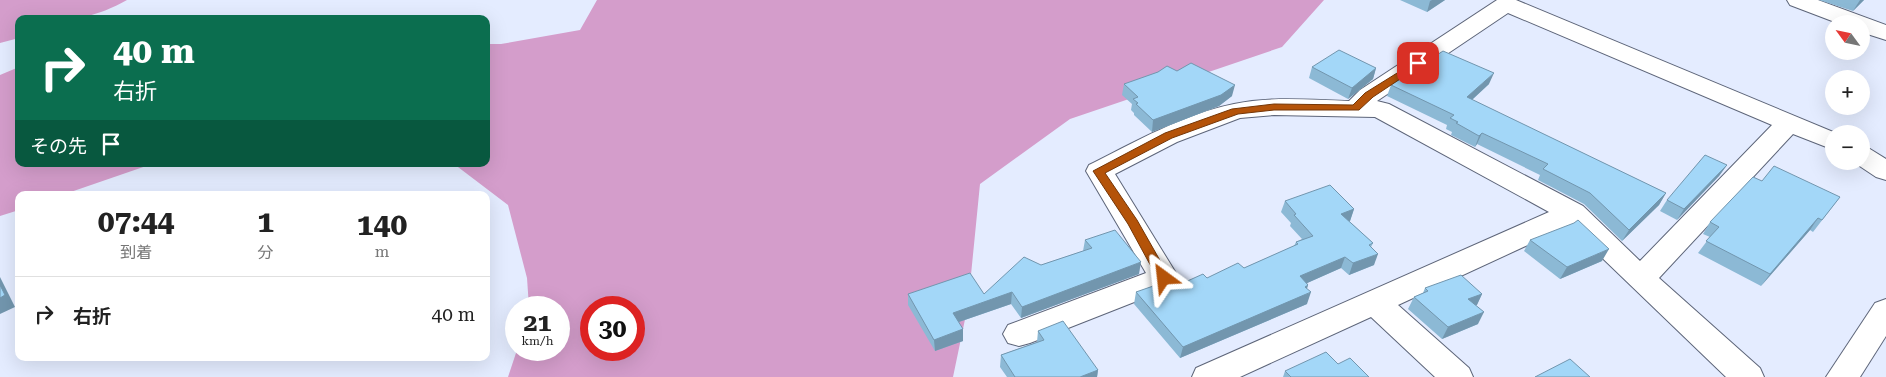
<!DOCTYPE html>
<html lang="ja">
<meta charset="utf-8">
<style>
:root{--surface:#fff;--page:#f2f2f2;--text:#222;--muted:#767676;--line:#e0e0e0}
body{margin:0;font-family:"Roboto Serif","Noto Sans JP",serif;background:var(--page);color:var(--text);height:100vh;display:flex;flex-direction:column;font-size:19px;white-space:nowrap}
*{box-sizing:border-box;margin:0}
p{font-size:16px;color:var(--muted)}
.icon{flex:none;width:28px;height:28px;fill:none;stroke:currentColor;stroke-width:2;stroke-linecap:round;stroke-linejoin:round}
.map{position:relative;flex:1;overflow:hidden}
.panel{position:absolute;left:15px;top:191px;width:475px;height:170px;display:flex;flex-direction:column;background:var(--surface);border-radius:10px;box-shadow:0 5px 20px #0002}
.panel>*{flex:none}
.guide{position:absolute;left:15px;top:15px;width:475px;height:152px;border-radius:10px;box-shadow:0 5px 20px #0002;background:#0b6e4f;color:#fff;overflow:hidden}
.needle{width:32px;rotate:303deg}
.fabs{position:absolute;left:1825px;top:15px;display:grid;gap:10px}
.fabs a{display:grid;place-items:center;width:45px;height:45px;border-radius:50%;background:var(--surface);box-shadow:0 5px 20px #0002;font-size:25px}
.speed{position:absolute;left:505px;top:296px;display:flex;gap:10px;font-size:25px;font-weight:700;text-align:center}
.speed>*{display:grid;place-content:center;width:65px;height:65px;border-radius:50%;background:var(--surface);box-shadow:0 5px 20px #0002;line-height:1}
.speed small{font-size:12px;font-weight:400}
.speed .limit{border:8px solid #d22;background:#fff;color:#111}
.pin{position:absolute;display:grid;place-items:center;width:42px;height:42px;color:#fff;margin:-21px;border-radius:10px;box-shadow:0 2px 8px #0006}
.me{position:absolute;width:55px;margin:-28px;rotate:330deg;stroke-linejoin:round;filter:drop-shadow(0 0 4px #0008)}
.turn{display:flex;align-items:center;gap:18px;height:105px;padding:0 15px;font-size:22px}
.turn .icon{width:65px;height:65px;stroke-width:2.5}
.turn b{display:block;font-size:35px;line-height:42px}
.then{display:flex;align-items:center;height:48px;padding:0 15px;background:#0003;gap:10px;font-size:19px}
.eta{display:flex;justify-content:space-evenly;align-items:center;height:85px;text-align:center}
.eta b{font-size:30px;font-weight:700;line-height:35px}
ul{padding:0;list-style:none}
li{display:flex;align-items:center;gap:15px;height:75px;padding:0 15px;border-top:1px solid var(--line)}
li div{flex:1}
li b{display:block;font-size:19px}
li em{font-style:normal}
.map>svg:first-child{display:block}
.forest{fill:#d49dcb;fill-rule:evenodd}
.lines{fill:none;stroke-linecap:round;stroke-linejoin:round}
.street-casing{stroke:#5d6579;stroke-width:2}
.street{fill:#fff;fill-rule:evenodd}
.wall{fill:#8cb9d5}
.shaded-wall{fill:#7296ae}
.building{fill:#a3d7f8;stroke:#7296ae}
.route{fill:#b45309;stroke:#753606}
</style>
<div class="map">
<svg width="1886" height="377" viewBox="0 0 1886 377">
<rect width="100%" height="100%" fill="#e4ecff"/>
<g class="forest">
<path d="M 0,0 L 127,0 C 86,23 64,19 19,19 L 19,38 L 0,43 Z"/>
<path d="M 597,0 L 1324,0 L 1282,47 L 1070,119 L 980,184 L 968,305 L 953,377 L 508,377 L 517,350 L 559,350 L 559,308 L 529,307 L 527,278 L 508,205 L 454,164 L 486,164 L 486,44 L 501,44 L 580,30 ZM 591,308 L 634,308 L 634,350 L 591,350 Z"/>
<polygon points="19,67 19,164 152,164 62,195 19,195 19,210 0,216 0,75"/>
</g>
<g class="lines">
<g class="street-casing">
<g id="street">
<path d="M 1497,0 L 1516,0 L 1838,134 L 1834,134 L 1834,150 L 1793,134 L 1659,278 L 1760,368 L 1764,377 L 1726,377 L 1569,226 L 1398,305 L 1469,368 L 1473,377 L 1435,377 L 1371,317 L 1240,377 L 1192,377 L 1196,368 L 1549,212 L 1375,117 L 1274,115 L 1240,118 L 1177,142 L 1115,174 L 1179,278 L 1175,286 L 1030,343 L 1019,346 L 1008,343 L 1003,334 L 1008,325 L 1146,273 L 1086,171 L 1089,165 C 1135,142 1184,114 1234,104 C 1271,96 1311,100 1349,101 L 1360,90 ZM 1508,13 L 1772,125 L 1640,261 L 1583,206 L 1389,104 L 1377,101 Z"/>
<polygon points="1787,0 1818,0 1886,25 1886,40 1861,32 1861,24 1840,24 1790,5"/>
<polygon points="1861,147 1870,149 1886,159 1886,180 1876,177 1852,161 1861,161"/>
<polygon points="1886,299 1886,336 1860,377 1826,377 1875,303"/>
</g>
</g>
<use href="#street" class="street"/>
</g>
<g class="wall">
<polygon points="1400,0 1445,0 1427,12"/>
<polygon points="1819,0 1864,0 1853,11"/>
<polygon points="1312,67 1376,68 1373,79 1348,99 1309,78"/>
<polygon points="1124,84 1232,96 1219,106 1152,132 1134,115 1134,113 1131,110 1132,104 1122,95"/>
<polygon points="1489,84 1472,100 1666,193 1659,205 1622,241 1584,204 1538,180 1540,175 1477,144 1475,147 1451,135 1452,132 1446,129 1447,125 1387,96 1391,85"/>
<polygon points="1727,165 1719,176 1677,220 1660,211 1667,200"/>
<polygon points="1840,197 1813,232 1810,230 1761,286 1698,253 1710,237 1703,234 1710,222"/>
<polygon points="1285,201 1354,209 1350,221 1349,221 1373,243 1371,247 1374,265 1349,275 1341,268 1307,283 1308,285 1307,288 1307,304 1180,358 1134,304 1136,292 1207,278 1244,268 1294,246 1296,242 1302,239 1290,226 1291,223 1281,212"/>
<polygon points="1085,240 1139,274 1021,318 1011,304 959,322 963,341 935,351 908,305 908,294 984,294 1041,265 1083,251"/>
<polygon points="1530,240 1602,261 1560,279 1524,251"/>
<polygon points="1425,288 1482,294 1476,306 1478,324 1442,339 1408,309 1414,297 1423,293"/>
<polygon points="1038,331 1098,370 1097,377 1007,377 1000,367 1001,355 1037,342"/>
<polygon points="1338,364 1369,377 1283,377 1285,371"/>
</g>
<g class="shaded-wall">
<polygon points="1432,0 1445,0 1427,12 1430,1"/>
<polygon points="1860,0 1864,0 1853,11"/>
<polygon points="1376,68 1373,79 1348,99 1352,88"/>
<polygon points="1494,73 1489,84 1463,108 1467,97"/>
<polygon points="1235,85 1232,96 1219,106 1152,132 1153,120"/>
<polygon points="1482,133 1477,144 1475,147 1479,136"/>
<polygon points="1727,165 1719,176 1677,220 1684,209"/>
<polygon points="1666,193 1659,205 1622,241 1629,230"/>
<polygon points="1354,209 1350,221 1337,225 1341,214"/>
<polygon points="1818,218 1810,230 1761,286 1770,274"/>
<polygon points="1609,249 1602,261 1560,279 1567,267"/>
<polygon points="1378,254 1374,265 1349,275 1353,263"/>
<polygon points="1345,257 1341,268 1296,288 1300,276"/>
<polygon points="1141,262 1139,274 1021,318 1022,307"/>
<polygon points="0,277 15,307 0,314"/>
<polygon points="1308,285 1305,295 1311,292 1307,304 1180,358 1183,347"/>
<polygon points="1012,292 1011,304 953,324 953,313"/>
<polygon points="1482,294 1477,305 1463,310 1468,299"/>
<polygon points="1484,312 1478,324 1442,339 1448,327"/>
<polygon points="963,329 963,341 935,351 934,340"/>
<polygon points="1098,370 1097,377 1080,377"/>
</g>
<g class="building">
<polygon points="1339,50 1376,68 1352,88 1312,67"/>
<polygon points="1443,51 1494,73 1467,97 1666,193 1629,230 1590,193 1543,169 1548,164 1482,133 1479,136 1456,123 1458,122 1450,118 1454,115 1391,85"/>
<polygon points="1191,63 1235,85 1221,95 1153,120 1136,104 1138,103 1133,99 1138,97 1124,84 1158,72 1167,66 1177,71"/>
<polygon points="1705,155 1727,165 1684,209 1667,200"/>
<polygon points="1774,166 1840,197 1822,220 1818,218 1770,274 1706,241 1719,227 1710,222 1753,177 1762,181"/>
<polygon points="1330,185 1354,209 1341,214 1373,243 1369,245 1378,254 1353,263 1345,257 1300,276 1308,285 1305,287 1311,292 1183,347 1136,292 1159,284 1162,288 1181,280 1183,283 1203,274 1207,278 1238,263 1244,268 1298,244 1296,242 1313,236 1294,215 1296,214 1285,201"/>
<polygon points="1578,220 1609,249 1567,267 1530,240 1574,223"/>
<polygon points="1115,230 1141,262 1022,307 1012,292 953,313 963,329 934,340 908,294 970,273 984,294 1024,257 1041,265 1092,248 1085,240"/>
<polygon points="1461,275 1482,294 1468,299 1484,312 1448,327 1414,297 1428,291 1425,288"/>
<polygon points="0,285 5,295 0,298"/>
<polygon points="1063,321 1098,370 1080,377 1015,377 1001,355 1044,340 1038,331"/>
<polygon points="1326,352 1338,364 1350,358 1369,377 1291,377 1285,371"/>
<polygon points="1570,359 1590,377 1535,377"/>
</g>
<polygon class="route" points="1418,60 1423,63 1421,65 1373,97 1359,110 1274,110 1238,114 1172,138 1105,173 1137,220 1170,278 1168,281 1159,281 1128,224 1093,171 1165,133 1232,109 1274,104 1353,105 1365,93"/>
</svg>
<div class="fabs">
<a><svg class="needle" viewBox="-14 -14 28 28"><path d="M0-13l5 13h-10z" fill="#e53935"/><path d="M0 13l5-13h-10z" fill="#767676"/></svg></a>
<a>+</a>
<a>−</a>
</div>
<div class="speed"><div>21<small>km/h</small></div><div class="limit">30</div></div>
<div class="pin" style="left:1418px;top:63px;background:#d93025"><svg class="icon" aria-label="arrive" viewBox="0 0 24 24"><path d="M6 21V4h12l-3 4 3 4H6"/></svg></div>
<svg class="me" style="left:1164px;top:278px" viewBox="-20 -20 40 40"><path d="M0-17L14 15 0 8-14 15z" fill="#b45309" stroke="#fff" stroke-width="4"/></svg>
<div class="guide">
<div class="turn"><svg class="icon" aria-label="right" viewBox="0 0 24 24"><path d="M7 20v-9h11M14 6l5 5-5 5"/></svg><div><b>40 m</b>右折</div></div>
<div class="then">その先<svg class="icon" aria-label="arrive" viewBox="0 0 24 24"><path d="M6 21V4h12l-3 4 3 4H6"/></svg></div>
</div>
<section class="panel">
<div class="eta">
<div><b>07:44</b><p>到着</p></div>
<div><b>1</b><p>分</p></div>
<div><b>140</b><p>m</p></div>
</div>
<ul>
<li><svg class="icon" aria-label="right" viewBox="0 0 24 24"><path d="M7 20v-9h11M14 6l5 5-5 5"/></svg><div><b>右折</b></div><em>40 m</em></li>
</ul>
</section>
</div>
